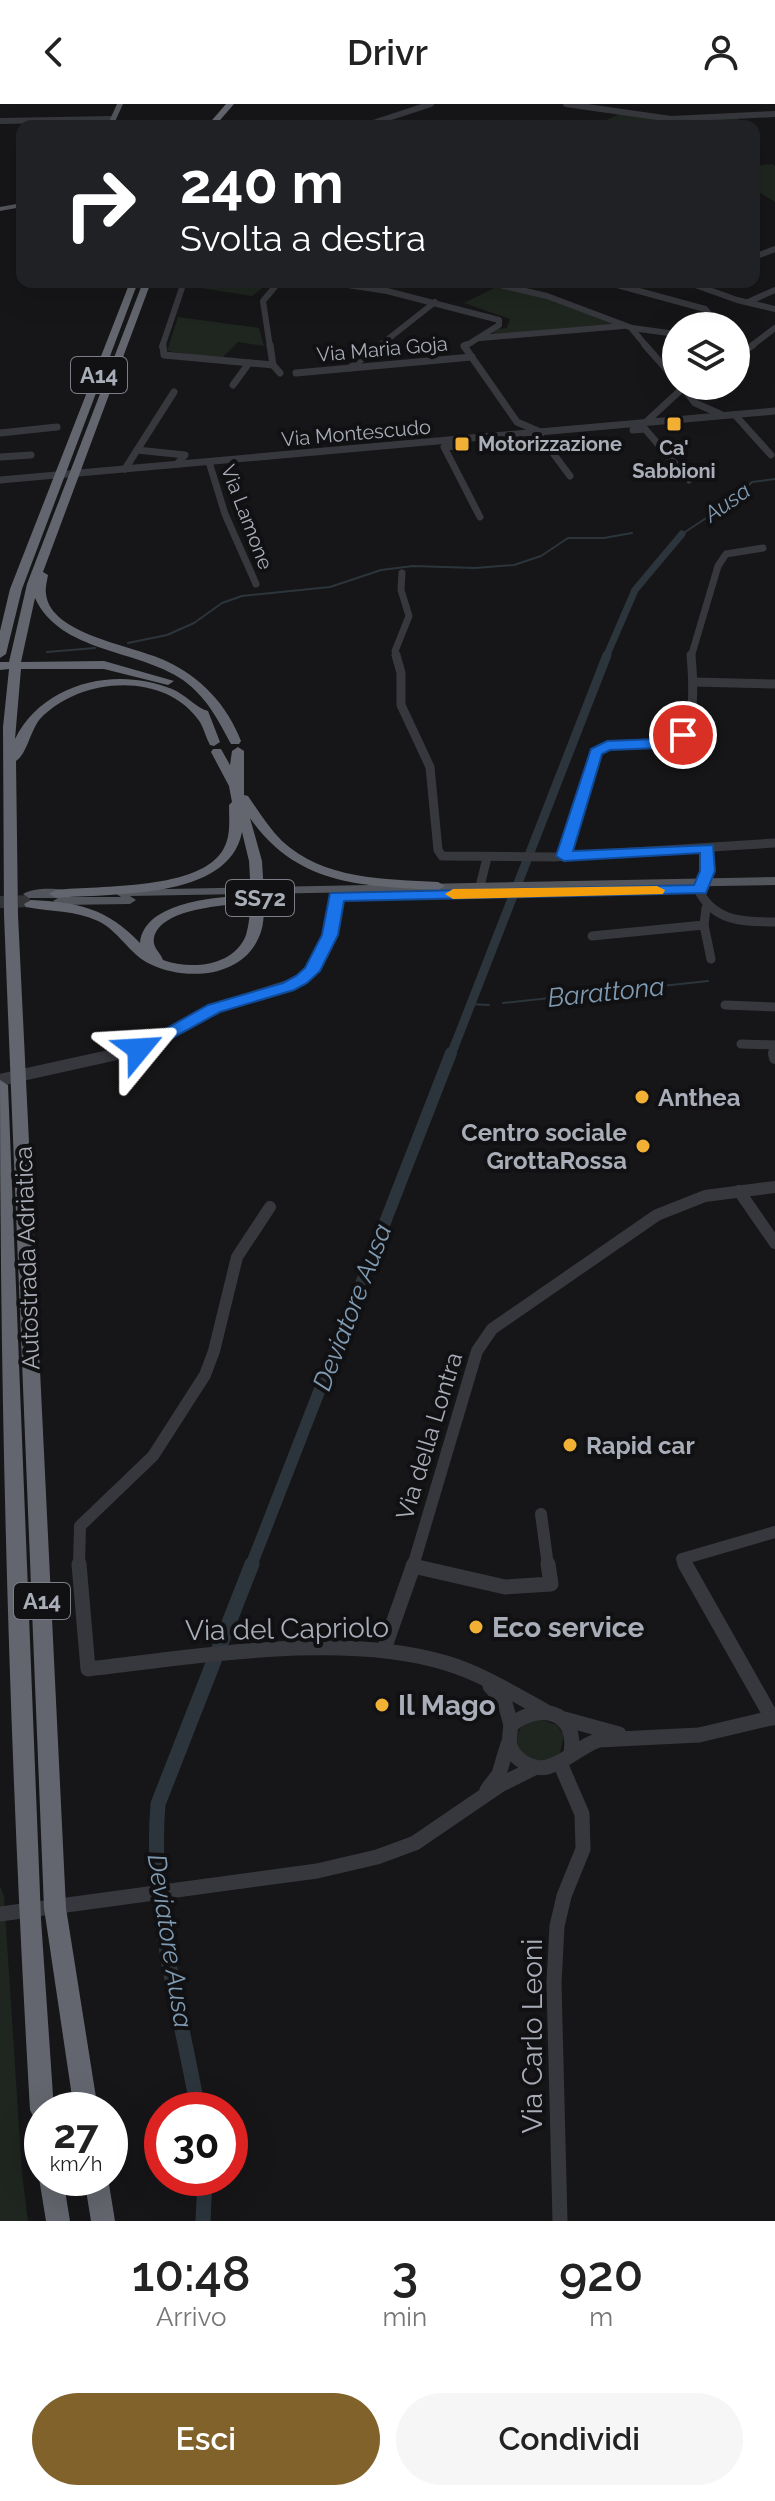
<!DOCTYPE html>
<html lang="it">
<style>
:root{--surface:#fff;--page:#f6f6f6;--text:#222;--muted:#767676;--accent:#80622a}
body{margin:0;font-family:Raleway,sans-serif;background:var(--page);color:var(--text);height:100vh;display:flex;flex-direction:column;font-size:30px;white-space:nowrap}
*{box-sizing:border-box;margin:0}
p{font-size:26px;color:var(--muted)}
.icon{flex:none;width:44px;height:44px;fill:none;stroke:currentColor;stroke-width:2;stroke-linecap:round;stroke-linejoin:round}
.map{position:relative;height:2117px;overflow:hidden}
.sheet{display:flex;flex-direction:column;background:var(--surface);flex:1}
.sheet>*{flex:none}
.top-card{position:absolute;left:16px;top:16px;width:744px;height:168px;border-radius:16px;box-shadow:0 8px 32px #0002;background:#202124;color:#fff;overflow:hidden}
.tools{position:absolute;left:662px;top:208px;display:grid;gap:16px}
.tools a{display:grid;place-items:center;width:88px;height:88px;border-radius:50%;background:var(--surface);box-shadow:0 8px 32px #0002;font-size:40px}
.speed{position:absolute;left:24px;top:1988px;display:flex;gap:16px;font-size:40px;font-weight:700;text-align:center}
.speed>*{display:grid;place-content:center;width:104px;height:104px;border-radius:50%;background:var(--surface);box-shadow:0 8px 32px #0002;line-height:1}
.speed small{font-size:20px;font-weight:400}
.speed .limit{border:12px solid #d22;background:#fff;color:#111}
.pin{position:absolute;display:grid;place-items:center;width:68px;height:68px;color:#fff;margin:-34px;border:4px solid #fff;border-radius:50%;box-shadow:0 2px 8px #0007}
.me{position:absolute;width:88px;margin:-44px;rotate:63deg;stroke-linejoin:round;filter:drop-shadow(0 0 6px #0008)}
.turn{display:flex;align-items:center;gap:28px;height:168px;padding:0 32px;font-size:36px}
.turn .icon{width:104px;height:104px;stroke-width:2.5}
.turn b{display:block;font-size:56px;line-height:68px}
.eta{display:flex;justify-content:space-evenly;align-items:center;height:136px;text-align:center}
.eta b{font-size:48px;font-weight:600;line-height:56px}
.primary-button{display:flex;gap:16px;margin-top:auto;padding:16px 32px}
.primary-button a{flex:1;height:92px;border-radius:48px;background:var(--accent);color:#fff;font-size:32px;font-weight:600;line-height:92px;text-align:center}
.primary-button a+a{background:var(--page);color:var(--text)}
header{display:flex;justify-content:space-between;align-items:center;height:104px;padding:0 32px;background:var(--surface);font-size:36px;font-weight:600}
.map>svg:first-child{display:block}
.green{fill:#1e261f}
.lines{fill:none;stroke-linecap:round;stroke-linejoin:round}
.stream{stroke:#2c353c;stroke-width:2}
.canal-far3{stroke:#2c353c;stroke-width:7}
.canal-far2{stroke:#2c353c;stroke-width:9}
.canal-far1{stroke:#2c353c;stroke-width:12}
.canal{stroke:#2c353c;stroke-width:15}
.major-tunnel{stroke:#333438;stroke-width:12;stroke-dasharray:12 6;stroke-linecap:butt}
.minor-far4{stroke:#37383d;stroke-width:6}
.minor-far3{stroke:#37383d;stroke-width:7}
.minor-far2{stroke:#37383d;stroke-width:9}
.minor-far1{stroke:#37383d;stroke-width:12}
.minor{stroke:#37383d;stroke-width:15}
.major{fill:#53555c;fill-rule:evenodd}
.highway{fill:#63666e;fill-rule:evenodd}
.route{fill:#1a73e8;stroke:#114b97;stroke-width:2}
.slow{fill:#f59e0b}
.poi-dot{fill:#f2b134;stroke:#111113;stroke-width:3}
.labels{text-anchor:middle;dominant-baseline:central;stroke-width:8;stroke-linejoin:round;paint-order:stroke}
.far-street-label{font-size:20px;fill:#a8adb8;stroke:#111113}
.far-poi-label{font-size:20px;font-weight:bold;fill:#a8adb8;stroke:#111113;text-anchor:start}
.shield{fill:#111113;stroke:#7b7e86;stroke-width:2}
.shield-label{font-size:22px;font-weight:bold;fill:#a8adb8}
.far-water-label{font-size:22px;font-style:italic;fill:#7f9bb3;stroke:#111113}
.poi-label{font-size:24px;font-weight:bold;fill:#a8adb8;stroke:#111113;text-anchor:start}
.street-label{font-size:24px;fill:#a8adb8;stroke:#111113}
.water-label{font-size:26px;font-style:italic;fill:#7f9bb3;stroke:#111113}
.near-poi-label{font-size:28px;font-weight:bold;fill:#a8adb8;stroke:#111113;text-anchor:start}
.near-street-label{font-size:28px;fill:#a8adb8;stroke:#111113}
</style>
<header><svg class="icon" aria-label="back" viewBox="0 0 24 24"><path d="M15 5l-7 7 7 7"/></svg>Drivr<svg class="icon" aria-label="person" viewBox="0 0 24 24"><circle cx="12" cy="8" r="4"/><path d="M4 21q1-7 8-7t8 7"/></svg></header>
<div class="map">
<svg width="775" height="2117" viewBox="0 0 775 2117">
<rect width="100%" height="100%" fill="#161618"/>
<g class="green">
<polygon points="622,9 661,15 734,13 751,22 608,22 602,18"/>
<polygon points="772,60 775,62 775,98 754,85 754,62"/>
<polygon points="190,178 270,178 252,192 188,182"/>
<polygon points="496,183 543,193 613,220 492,231 497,225 507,224 510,215 464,199"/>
<polygon points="178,213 259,224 264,242 238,238 221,255 167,247"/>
<path d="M 537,1614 L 557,1621 L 564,1632 L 560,1649 C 545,1661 531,1657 518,1645 C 516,1625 519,1622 537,1614 Z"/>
<polygon points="0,1782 4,1792 22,2069 28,2117 0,2117"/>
</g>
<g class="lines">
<g class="stream">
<polyline points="682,430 735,395 752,378 775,375"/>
<polyline points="128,539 167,531 194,519 222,499 242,492 330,483 381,466 413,462 475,464 514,461 541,452 568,434 604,434 632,429"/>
<polyline points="47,548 95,544"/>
<polyline points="503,899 708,877"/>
<polyline points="469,900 489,901"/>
</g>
<polyline class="canal-far3" points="606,553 635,486 682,430"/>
<polyline class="canal-far2" points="451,951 607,551"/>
<polyline class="canal-far1" points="251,1462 451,949"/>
<g class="canal">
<path d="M 198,2006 C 180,1904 149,1805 158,1700 L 252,1460"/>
<polyline points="203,2117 205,2074"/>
</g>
<polyline class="major-tunnel" points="0,798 30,797"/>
<g class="minor-far4">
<polyline points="566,0 671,15 775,10"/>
<polyline points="0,17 113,15"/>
<polyline points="364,22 431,0"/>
<polyline points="754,153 775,145"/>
<polyline points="328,178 387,187 499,216 499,221 464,243"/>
<polyline points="487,178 547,192 632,224 676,230"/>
<polyline points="606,178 705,205 715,217 709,222"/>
<polyline points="687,178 737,196 775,205"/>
<polyline points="748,198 775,186"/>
<polyline points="632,225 647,243"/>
<polyline points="480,234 623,222"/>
<polyline points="162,243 184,178"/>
<polyline points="270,243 263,197 279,178"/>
<polyline points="378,243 435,198"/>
<polyline points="750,243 775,224"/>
</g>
<g class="minor-far3">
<polyline points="163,241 164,251 273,261"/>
<polyline points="270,241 273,261 280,269"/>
<polyline points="466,241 464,242 517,318 538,327"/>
<polyline points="645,241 676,276"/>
<polyline points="736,253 753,241"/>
<polyline points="350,264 380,241"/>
<polyline points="296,269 472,253"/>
<polyline points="233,281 249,259"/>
<polyline points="682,282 695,299 720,310"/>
<polyline points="735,311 771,351"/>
<polyline points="645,319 685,282"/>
<polyline points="633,326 645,325 689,376"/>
<polyline points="0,329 57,323"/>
<polyline points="538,329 570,372"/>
<polyline points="457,342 444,343 480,413"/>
<polyline points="137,346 185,351 177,360"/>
<polyline points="0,353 31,351"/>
<polyline points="209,358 225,410 256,480"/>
<polyline points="125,365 174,288"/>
<polyline points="0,376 775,307"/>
<polyline points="397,553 395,547 409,512 401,486 402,469"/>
<polyline points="691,553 718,462 726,450 763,444"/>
</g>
<g class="minor-far2">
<polyline points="396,551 401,569 401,601 430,663 438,746 442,752 554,753 775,739"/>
<polyline points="693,578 775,580"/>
<path d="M 707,744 L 708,767 L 700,789 C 716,818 745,818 775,818"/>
<path d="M 564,752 L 596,648 L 607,642 L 669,638 C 699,628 693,577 691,551"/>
<polyline points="480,782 487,754"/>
<polyline points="706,804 704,821 711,855"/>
<polyline points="592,832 704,821"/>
<polyline points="725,901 775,903"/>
<polyline points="741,940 775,941"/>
<polyline points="773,941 774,951"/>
<path d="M 113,951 L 139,945 L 214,904 L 301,876 C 325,857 336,822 336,792"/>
</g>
<g class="minor-far1">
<polyline points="774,949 775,954"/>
<polyline points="0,976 122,949"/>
<polyline points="739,1087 775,1139"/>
<polyline points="541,1410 548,1462"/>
<polyline points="79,1462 80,1422 153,1352 205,1271 214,1247 237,1153 270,1103"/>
<polyline points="413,1462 477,1247 492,1225 657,1111 705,1092 775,1083"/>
<polyline points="686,1462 682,1455 775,1428"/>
</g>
<g class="minor">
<path d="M 79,1460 L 88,1565 C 196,1553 342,1527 446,1559 C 480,1569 514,1590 545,1607"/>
<polyline points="685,1460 772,1614"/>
<polyline points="413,1462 505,1483 551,1480 548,1460"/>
<polyline points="384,1545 414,1460"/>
<polyline points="490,1582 505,1599 511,1621"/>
<polyline points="564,1615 619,1630"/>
<path d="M 571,1649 C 578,1607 540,1598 511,1621 C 509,1635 507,1645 519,1655 C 549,1680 572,1644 599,1636 L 699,1631 L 775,1613"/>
<polyline points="560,1659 582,1710 583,1745 564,1792 557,1822 554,1879 560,2117"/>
<polyline points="487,1686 499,1670 508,1640"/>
<polyline points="0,1810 317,1767 377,1753 415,1739 500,1681 536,1663"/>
</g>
<g class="major">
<polygon points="117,0 123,0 113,22 107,22"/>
<polygon points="22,99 22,103 0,107 0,103"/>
<path d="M 775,773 L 775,781 L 130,792 L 136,796 L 130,800 L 59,801 L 53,797 L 58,794 L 29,794 L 23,790 C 34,783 63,783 74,790 L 70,793 L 121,793 L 115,789 L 117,786 Z"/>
</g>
<g class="highway">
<polygon points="226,0 234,0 215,22 207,22"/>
<polygon points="130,178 138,178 22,485 6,550 0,554 0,527 10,485"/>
<path d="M 143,178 L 151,178 L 43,468 L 48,471 C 47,477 45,484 46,490 C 50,531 136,542 166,557 C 202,574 227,601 241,637 L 239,640 L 231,640 C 217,614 207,594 183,576 C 138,545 60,549 35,494 L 21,558 L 104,557 L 174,577 L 168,581 L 104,565 L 21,565 L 15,635 C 43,578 117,562 172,585 C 185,590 196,604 208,607 L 220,638 L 214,642 L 210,641 C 206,634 204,625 200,618 C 165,566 79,573 40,615 C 30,627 27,650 16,657 L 18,811 L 66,1804 L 98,2006 L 74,2006 L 44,1804 L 4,811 L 3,623 L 9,565 L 0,566 L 0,558 L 9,558 L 27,480 Z"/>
<path d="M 238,643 L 244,647 L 244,691 L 248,692 C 259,708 269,724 282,737 C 324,776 385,775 438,778 L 445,782 L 438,786 C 363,782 297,782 250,714 L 262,757 L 264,790 L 273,790 L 280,794 L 278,797 L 264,799 C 264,810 264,824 258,835 C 240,874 185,877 150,860 C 129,850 119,827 98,817 C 75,806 50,808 26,803 L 24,800 L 31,796 C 77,798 107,804 140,839 C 144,797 218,793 251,791 L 249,757 L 242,728 C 229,797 109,789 56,794 L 49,790 L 56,786 C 99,781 202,787 224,744 C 231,731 229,715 229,701 L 232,698 L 229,682 L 211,648 L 213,645 L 221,645 L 230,661 L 232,647 ZM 250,799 C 250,810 249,821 246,831 C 234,863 190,866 163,856 C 161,849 152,844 154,834 C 160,804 226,801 250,799 Z"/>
<path d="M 0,976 L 8,981 L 41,1815 L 54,2006 L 42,2006 L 42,2018 L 34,2014 L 30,2006 C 10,1663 0,1320 0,976 Z"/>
<polygon points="42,2066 42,2074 63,2074 70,2117 46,2117 39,2074"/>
<polygon points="84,2074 108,2074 115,2117 91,2117"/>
</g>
</g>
<polygon class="route" points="683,627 688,628 688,634 659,644 610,646 602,650 573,747 713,741 715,767 706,789 344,797 338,831 320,867 307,879 294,886 220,908 145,949 139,951 130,945 208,901 283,879 296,872 305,864 322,831 330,789 694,781 700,767 700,749 564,757 556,752 591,645 607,637 657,635"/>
<polygon class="slow" points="657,782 665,786 663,790 453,795 445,790 453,785"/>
<g class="poi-dot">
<rect x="666" y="312" width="16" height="16" rx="4"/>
<rect x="454" y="332" width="16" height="16" rx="4"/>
<circle cx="642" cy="993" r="8"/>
<circle cx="643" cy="1042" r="8"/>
<circle cx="570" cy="1341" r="8"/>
<circle cx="476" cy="1523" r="8"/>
<circle cx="382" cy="1601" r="8"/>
</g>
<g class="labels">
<g class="far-street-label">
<text transform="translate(382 245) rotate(-5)">Via Maria Goja</text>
<text transform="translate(356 329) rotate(-5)">Via Montescudo</text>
<text transform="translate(247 413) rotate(69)">Via Lamone</text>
</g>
<g class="far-poi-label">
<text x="478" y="340">Motorizzazione</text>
<text x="674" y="344" text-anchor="middle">Ca'<tspan x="674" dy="23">Sabbioni</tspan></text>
</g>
<g class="shield">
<rect x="71" y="253" width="56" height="36" rx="6"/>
<rect x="226" y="776" width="68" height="36" rx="6"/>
<rect x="14" y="1479" width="56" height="36" rx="6"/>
</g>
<g class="shield-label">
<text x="99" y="271">A14</text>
<text x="260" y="794">SS72</text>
<text x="42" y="1497">A14</text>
</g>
<g class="far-water-label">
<text transform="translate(727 398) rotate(-35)">Ausa</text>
</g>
<g class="poi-label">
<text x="658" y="993">Anthea</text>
<text x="627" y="1028" text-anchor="end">Centro sociale<tspan x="627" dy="28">GrottaRossa</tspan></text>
<text x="586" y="1341">Rapid car</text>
</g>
<g class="street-label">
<text transform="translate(27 1154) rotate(-92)">Autostrada Adriatica</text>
<text transform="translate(429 1332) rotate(-73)">Via della Lontra</text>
</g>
<g class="water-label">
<text transform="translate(606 888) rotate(-6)">Barattona</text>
<text transform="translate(352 1203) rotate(-69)">Deviatore Ausa</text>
<text transform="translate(170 1837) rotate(81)">Deviatore Ausa</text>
</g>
<g class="near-poi-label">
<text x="492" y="1523">Eco service</text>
<text x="398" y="1601">Il Mago</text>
</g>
<g class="near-street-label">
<text transform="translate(287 1525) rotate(-1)">Via del Capriolo</text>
<text transform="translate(532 1932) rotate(-90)">Via Carlo Leoni</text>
</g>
</g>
</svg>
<div class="tools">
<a><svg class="icon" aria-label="layers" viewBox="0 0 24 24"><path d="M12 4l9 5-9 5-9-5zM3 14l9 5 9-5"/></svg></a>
</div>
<div class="speed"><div>27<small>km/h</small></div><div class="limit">30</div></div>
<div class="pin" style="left:683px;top:631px;background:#d93025"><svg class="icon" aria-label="arrive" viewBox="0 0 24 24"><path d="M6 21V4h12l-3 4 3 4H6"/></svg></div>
<svg class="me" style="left:139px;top:945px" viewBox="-20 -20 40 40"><path d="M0-17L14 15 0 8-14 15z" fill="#1a73e8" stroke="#fff" stroke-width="4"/></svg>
<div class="top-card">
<div class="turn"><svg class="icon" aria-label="right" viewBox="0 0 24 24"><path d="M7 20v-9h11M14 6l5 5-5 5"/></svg><div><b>240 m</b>Svolta a destra</div></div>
</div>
</div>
<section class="sheet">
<div class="eta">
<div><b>10:48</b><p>Arrivo</p></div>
<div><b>3</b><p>min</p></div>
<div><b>920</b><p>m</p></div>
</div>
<div class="primary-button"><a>Esci</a><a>Condividi</a></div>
</section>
